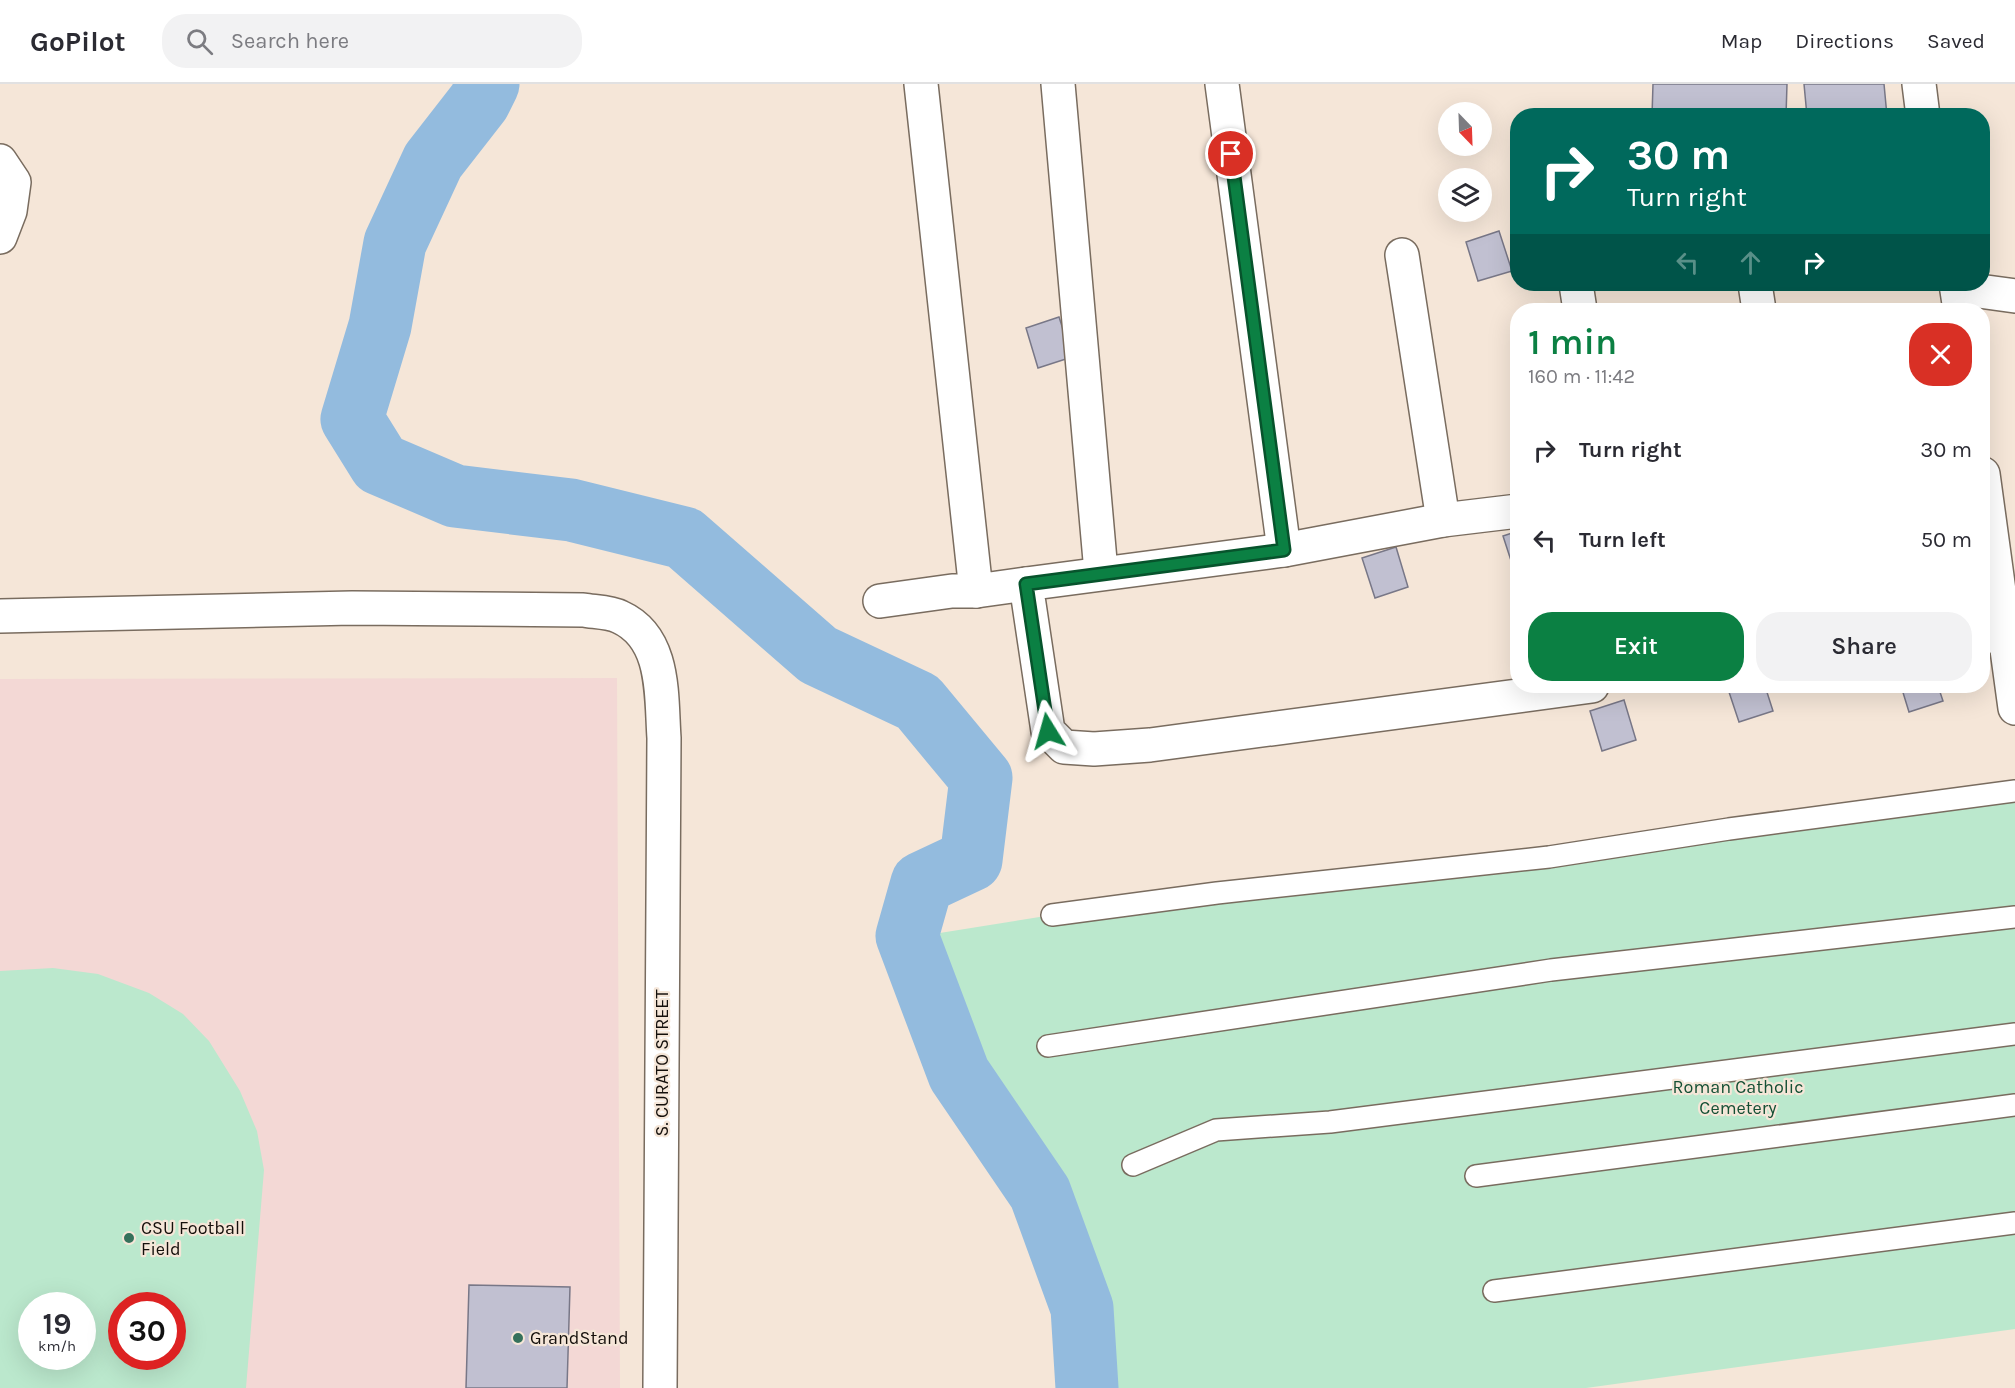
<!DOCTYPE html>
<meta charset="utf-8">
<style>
:root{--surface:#fff;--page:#f2f2f3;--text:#2b2b33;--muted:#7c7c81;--line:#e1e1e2;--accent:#0b8043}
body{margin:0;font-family:Karla,sans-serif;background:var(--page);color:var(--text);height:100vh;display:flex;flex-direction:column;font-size:22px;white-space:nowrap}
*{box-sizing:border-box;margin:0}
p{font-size:20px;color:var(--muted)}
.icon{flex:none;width:33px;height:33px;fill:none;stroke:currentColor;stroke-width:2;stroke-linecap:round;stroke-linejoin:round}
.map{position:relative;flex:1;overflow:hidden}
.side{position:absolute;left:1510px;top:219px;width:480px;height:390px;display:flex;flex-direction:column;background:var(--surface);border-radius:24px;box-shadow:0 6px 24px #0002}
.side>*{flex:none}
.hud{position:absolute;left:1510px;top:24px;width:480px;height:183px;border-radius:24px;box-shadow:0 6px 24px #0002;background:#00695c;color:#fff;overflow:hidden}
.needle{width:39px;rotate:157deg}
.tools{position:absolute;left:1438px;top:18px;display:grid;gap:12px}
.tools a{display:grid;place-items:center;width:54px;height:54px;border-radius:50%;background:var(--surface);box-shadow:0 6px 24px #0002;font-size:30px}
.speed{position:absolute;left:18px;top:1208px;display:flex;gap:12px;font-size:30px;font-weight:700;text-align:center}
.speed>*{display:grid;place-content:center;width:78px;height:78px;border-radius:50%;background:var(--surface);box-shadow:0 6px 24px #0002;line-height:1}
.speed small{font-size:15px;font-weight:400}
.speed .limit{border:9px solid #d22;background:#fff;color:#111}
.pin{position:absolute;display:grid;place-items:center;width:51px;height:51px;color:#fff;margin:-26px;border:3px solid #fff;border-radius:50%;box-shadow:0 2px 6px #0007}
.me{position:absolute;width:66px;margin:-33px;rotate:352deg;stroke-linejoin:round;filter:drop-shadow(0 0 4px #0008)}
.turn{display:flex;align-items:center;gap:21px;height:126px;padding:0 18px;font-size:27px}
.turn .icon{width:78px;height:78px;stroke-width:2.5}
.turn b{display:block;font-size:42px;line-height:51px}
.lanes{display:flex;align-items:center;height:57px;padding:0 18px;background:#0003;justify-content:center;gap:30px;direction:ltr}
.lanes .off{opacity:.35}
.round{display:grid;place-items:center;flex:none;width:63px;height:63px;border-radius:24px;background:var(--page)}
.summary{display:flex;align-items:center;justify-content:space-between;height:102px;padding:0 18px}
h1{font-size:36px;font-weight:600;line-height:45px;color:var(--accent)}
.button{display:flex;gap:12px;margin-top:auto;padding:12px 18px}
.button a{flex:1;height:69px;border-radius:24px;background:var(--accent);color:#fff;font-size:24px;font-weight:600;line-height:69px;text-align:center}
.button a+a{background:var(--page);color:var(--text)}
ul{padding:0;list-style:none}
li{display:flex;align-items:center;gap:18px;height:90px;padding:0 18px}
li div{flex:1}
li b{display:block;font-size:22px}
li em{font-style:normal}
header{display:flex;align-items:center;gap:36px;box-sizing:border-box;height:84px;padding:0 30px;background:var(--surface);border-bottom:2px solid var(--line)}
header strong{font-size:28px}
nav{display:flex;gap:33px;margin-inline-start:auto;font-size:21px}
.search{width:420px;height:54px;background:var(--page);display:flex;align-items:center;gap:15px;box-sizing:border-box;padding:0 21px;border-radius:24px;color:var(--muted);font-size:22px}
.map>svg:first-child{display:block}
.education{fill:#f3d8d5;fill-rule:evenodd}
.green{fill:#bbe8cd;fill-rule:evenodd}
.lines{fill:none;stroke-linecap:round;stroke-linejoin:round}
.river{stroke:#93bbde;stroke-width:63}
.building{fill:#c1c0d1;stroke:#787787;stroke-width:1.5}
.lane-casing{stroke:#796c5f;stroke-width:24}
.street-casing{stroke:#796c5f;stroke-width:36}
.secondary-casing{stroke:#796c5f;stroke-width:36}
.lane{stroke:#fff;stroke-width:21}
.street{stroke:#fff;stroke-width:33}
.secondary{stroke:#fff;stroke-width:33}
.route-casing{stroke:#07532c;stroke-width:15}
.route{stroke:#0b8043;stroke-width:10}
.poi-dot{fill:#35715b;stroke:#f5e6d8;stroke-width:2}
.labels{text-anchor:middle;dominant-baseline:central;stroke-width:4.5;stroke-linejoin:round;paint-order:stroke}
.street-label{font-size:18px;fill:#140f0b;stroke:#f5e6d8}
.park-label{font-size:18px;fill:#134f34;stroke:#f5e6d8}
.poi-label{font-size:18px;fill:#140f0b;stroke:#f5e6d8;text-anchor:start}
</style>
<header>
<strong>GoPilot</strong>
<div class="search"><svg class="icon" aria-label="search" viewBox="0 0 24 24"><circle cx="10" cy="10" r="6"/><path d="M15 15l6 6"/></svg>Search here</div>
<nav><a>Map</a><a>Directions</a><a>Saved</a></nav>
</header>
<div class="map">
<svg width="2015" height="1304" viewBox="0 0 2015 1304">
<rect width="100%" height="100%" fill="#f5e6d8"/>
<path class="education" d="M 617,594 L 620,1304 L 0,1304 L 0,595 ZM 32,1221 L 82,1221 L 82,1272 L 32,1272 ZM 122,1221 L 172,1221 L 172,1272 L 122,1272 Z"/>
<g class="green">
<polygon points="2015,708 2015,1245 1586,1304 1098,1304 1102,1218 1053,1096 961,982 921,852 1052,831"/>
<path d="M 53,884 L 98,890 L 149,909 L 183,930 L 209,957 L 240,1007 L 257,1047 L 264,1086 L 246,1304 L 0,1304 L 0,887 ZM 32,1221 L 82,1221 L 82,1272 L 32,1272 ZM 122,1221 L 172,1221 L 172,1272 L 122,1272 Z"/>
</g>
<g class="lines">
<polyline class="river" points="488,0 479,18 433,77 395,159 380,242 352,335 380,380 455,412 571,426 684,454 818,571 918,618 981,694 971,776 922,799 907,852 959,990 1040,1109 1082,1224 1087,1304"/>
</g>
<g class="building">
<polygon points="1653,0 1787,0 1786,32 1652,32"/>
<polygon points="1804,0 1884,0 1887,32 1807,32"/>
<polygon points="1499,147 1512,187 1478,197 1466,158"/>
<polygon points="1059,233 1072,273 1038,284 1026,244"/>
<polygon points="1518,447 1518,491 1516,492 1503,452"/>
<polygon points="1396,463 1408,503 1375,514 1362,474"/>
<polygon points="1727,602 1765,602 1773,627 1739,638"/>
<polygon points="1901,602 1938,602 1943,617 1909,628"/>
<polygon points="1624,616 1636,656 1602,667 1590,627"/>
<polygon points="469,1201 570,1203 567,1304 466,1304"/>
</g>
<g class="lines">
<g class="lane-casing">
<g id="lane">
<polyline points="1052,831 1217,809 1549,773 1729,745 2015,707"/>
<polyline points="1048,962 1551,886 2015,833"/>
<polyline points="1133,1081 1216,1046 1330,1038 2015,950"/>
<polyline points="1476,1092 2015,1021"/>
<polyline points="1494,1207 2015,1139"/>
</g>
</g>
<g class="street-casing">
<g id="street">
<polyline points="921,0 976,507 1026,500"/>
<polyline points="1058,0 1101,488"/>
<polyline points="1222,0 1284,466"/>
<polyline points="0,77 14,98 10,127 0,153"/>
<polyline points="1402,171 1443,436"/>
<polyline points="1576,200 1580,226"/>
<polyline points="1755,200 1759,226"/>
<polyline points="1957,204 2015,212"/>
<polyline points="1518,427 1443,436 1284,466 1026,500 1048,647 1064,663 1094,665 1150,661 1592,602"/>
<polyline points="880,517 952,507 976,507"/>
<path d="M 0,532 L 352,524 L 583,526 C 595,528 610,528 620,533 C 666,554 661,612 664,654 L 660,1304"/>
<polyline points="1983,553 2005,550"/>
</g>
</g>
<g class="secondary-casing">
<g id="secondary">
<polyline points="1919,0 1923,32"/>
<polyline points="1956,200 1960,226"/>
<polyline points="1983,390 2015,624"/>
</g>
</g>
<use href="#lane" class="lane"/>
<use href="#street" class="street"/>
<use href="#secondary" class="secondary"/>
</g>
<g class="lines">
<g class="route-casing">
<polyline id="route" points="1048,647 1026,500 1284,466 1231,70"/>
</g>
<use href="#route" class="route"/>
</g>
<g class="poi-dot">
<circle cx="129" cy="1154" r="6"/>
<circle cx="518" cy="1254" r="6"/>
</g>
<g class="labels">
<g class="street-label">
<text transform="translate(662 979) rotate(-90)">S. CURATO STREET</text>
</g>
<g class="park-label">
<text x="1738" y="1003">Roman Catholic<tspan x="1738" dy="21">Cemetery</tspan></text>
</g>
<g class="poi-label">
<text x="141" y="1144">CSU Football<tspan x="141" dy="21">Field</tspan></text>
<text x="530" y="1254">GrandStand</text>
</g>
</g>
</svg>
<div class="tools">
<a><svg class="needle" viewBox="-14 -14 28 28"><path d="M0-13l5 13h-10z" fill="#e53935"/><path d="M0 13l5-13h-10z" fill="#7c7c81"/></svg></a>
<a><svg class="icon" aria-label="layers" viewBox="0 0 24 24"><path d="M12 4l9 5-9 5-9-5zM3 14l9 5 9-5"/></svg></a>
</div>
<div class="speed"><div>19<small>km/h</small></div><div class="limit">30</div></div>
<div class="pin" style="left:1231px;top:70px;background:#d93025"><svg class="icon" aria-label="arrive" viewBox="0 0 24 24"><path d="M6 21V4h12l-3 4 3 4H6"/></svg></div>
<svg class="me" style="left:1048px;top:647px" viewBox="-20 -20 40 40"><path d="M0-17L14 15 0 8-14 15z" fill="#0b8043" stroke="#fff" stroke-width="4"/></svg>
<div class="hud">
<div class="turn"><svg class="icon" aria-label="right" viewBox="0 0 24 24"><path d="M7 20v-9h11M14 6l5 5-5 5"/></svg><div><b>30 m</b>Turn right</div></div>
<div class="lanes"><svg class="icon off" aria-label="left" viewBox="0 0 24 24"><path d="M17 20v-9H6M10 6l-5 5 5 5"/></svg><svg class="icon off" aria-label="ahead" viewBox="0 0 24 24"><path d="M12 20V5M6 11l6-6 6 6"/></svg><svg class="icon" aria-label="right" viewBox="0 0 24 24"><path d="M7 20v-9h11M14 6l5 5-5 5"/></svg></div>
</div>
<section class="side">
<div class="summary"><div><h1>1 min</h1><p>160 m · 11:42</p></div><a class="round" style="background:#d93025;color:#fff"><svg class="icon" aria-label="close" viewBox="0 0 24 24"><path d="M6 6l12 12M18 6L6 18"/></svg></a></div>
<ul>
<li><svg class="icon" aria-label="right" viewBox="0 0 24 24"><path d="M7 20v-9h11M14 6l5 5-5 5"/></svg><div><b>Turn right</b></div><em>30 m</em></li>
<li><svg class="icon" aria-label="left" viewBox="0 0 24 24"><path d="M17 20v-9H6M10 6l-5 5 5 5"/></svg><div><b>Turn left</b></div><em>50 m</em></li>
</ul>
<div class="button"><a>Exit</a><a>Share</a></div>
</section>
</div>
